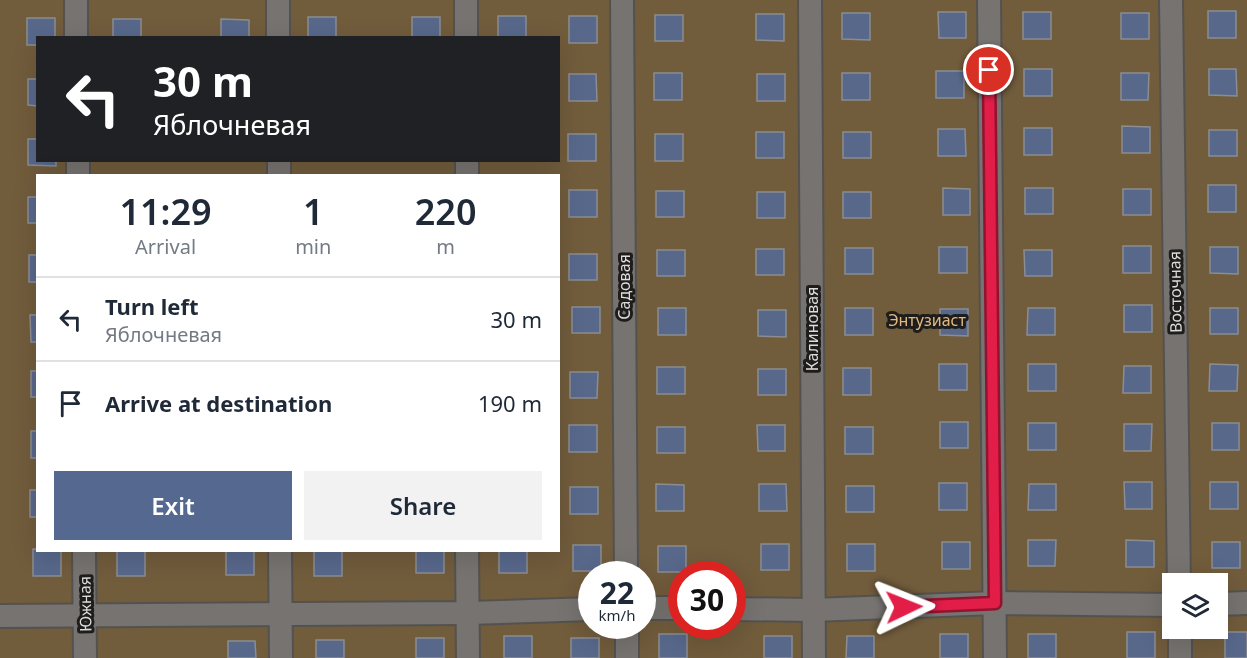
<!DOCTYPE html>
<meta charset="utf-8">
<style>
:root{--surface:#fff;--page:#f2f2f3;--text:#1f2937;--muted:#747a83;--line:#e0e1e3;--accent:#546890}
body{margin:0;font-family:"Noto Sans",sans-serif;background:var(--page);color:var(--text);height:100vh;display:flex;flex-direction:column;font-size:22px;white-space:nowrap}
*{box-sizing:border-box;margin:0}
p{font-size:20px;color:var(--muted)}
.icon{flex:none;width:33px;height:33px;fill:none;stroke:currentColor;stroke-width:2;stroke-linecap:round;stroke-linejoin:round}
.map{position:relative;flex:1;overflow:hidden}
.sheet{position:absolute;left:36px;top:174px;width:524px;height:378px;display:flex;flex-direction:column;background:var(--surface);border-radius:0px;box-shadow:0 6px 24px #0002}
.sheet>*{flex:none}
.guide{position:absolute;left:36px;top:36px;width:524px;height:126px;border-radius:0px;box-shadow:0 6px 24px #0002;background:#202124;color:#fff;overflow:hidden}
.controls{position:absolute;left:1162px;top:573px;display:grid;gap:12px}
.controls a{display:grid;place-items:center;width:66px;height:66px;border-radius:0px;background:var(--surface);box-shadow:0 6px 24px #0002;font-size:30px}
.speed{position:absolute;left:578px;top:561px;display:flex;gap:12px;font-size:30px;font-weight:700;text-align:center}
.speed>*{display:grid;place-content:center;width:78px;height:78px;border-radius:50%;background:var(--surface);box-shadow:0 6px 24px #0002;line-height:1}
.speed small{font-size:15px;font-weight:400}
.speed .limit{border:9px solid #d22;background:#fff;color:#111}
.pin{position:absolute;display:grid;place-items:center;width:51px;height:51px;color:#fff;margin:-26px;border:3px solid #fff;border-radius:50%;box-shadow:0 2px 6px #0007}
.me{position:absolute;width:66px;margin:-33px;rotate:88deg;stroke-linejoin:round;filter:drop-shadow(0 0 4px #0008)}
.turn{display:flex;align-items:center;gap:21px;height:126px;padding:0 18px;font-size:27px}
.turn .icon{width:78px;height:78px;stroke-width:2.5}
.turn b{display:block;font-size:42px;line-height:51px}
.eta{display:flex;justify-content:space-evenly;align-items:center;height:102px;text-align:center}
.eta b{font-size:36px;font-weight:600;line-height:42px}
.button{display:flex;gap:12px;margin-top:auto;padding:12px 18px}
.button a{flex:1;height:69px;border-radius:0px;background:var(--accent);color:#fff;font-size:24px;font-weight:600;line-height:69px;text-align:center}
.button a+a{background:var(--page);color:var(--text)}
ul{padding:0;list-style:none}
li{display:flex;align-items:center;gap:18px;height:84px;padding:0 18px;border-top:2px solid var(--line)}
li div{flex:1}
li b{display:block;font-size:22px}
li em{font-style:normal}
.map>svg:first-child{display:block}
.green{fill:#715c3c;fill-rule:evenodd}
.building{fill:#58688b;stroke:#8b8d91;stroke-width:1.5}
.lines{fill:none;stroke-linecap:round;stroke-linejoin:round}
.minor-casing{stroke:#545250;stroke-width:26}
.minor{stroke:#767370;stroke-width:22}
.route-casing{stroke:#92132f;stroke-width:15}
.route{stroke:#e11d48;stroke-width:10}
.labels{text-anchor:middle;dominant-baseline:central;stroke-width:6;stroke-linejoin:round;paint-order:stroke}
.street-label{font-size:16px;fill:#dedcdb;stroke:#1e1d1c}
.park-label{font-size:16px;fill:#e2ba7f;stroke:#1e1d1c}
</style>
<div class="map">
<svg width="1247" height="658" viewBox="0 0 1247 658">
<rect width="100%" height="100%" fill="#383633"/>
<path class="green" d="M 0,0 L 1247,0 L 1247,658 L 0,658 ZM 38,38 L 558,38 L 558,160 L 38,160 ZM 38,176 L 558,176 L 558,550 L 38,550 ZM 591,574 L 642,574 L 642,626 L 591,626 ZM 681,574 L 732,574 L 732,626 L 681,626 ZM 1173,584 L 1218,584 L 1218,628 L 1173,628 Z"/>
<g class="building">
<rect x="1208" y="11" width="28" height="27"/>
<polygon points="938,12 966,12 966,38 939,38"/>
<rect x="1023" y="12" width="28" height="27"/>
<polygon points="842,13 870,13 870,40 842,39"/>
<rect x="1121" y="13" width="28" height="26"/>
<polygon points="756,14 784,14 784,41 756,40"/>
<rect x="655" y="15" width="28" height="26"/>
<rect x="498" y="16" width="28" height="22"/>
<rect x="569" y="16" width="28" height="27"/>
<rect x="308" y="17" width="28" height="21"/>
<rect x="412" y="17" width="28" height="21"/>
<polygon points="27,18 55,18 55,38 38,38 38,45 27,45"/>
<rect x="113" y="19" width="28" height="19"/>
<polygon points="221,19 249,20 249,38 221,38"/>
<rect x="1024" y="69" width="28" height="27"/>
<polygon points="1209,69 1236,69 1237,96 1209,95"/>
<rect x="936" y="71" width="28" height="27"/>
<rect x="654" y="73" width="28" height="27"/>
<rect x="842" y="73" width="28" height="27"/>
<polygon points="1121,73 1149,73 1148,100 1121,100"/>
<polygon points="569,74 596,74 597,101 569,101"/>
<rect x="757" y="74" width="28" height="27"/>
<polygon points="28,79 38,79 38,106 28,105"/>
<polygon points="1122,126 1150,127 1150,153 1122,153"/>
<rect x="1024" y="128" width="28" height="27"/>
<polygon points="938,129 965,129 966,156 938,156"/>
<rect x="1209" y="130" width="28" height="26"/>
<rect x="756" y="132" width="28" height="26"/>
<rect x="843" y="132" width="28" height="26"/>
<rect x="568" y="134" width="28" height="27"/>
<rect x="655" y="134" width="28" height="27"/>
<polygon points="28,139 38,139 38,160 56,160 56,166 28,165"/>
<rect x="1208" y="185" width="28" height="27"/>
<polygon points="943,188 970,189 970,215 943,215"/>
<rect x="1025" y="188" width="28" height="26"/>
<rect x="1123" y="189" width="28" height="26"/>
<rect x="569" y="190" width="28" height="27"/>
<rect x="656" y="191" width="28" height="26"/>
<rect x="757" y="192" width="28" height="26"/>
<rect x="843" y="192" width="28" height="26"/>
<rect x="28" y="197" width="10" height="26"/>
<rect x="1123" y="246" width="28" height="27"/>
<rect x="939" y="247" width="28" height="26"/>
<polygon points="1210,247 1238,247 1238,274 1210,273"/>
<rect x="845" y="248" width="28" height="26"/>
<rect x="756" y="249" width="28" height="26"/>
<rect x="657" y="250" width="28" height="26"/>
<polygon points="1024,250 1052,250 1052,276 1025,276"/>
<rect x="569" y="254" width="28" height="26"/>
<rect x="29" y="255" width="9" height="27"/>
<rect x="1124" y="305" width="28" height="27"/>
<rect x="572" y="307" width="28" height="26"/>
<rect x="658" y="308" width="28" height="27"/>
<rect x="845" y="308" width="28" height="27"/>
<polygon points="1028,308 1055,308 1055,335 1027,335"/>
<rect x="1210" y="308" width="28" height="26"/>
<polygon points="940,309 968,309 968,336 940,335"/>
<polygon points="758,310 786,310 786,337 758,336"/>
<polygon points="30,315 38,315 38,342 31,342"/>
<rect x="939" y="364" width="28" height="26"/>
<rect x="1028" y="364" width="28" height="27"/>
<polygon points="1210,364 1238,365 1237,391 1209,391"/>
<polygon points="1124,366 1151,366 1151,393 1123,393"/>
<rect x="657" y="367" width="28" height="27"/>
<rect x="843" y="368" width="28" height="27"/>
<rect x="758" y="369" width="28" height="26"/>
<rect x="31" y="371" width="7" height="26"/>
<polygon points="570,372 598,372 597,398 570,398"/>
<rect x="940" y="422" width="28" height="26"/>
<rect x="1028" y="423" width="28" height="27"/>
<rect x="1212" y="423" width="27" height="27"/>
<polygon points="1124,424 1152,424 1151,451 1124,451"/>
<rect x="569" y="425" width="28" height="27"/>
<polygon points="757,425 785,425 785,451 758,451"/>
<rect x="657" y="427" width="28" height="26"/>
<rect x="845" y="427" width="28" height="27"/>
<rect x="31" y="431" width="7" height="27"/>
<polygon points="1124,482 1152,482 1152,509 1125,509"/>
<rect x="1210" y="482" width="28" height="27"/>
<rect x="939" y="483" width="28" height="27"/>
<polygon points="656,484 684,485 684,511 656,511"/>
<polygon points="759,484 786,484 787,511 759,511"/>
<polygon points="1029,484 1056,484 1056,510 1028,510"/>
<rect x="846" y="486" width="28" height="26"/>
<rect x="570" y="487" width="28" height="27"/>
<rect x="30" y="490" width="8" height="27"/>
<polygon points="1028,540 1056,540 1055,566 1028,566"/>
<polygon points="1126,540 1154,541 1154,567 1126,567"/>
<rect x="942" y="542" width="28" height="27"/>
<rect x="1212" y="542" width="28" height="26"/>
<rect x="761" y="544" width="28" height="26"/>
<rect x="847" y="544" width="28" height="27"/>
<rect x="573" y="545" width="28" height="26"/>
<rect x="658" y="546" width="28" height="26"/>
<polygon points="33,549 61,550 61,576 33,576"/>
<rect x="117" y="550" width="28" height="26"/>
<rect x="226" y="550" width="28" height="25"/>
<rect x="314" y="550" width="28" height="26"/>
<rect x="416" y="550" width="28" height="23"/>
<rect x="499" y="550" width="28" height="23"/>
<rect x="1127" y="632" width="28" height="26"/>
<rect x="1225" y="632" width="22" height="26"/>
<rect x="659" y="634" width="28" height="24"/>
<rect x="940" y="634" width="28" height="24"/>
<rect x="1028" y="634" width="28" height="24"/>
<rect x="504" y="636" width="28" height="22"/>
<rect x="764" y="636" width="28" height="22"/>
<polygon points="847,636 874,636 874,658 846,658"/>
<rect x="416" y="638" width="28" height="20"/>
<rect x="571" y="638" width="28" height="20"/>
<rect x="316" y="640" width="28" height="18"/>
<polygon points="228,641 255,641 256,658 228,658"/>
</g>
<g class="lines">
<g class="minor-casing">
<g id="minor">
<polyline points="76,0 76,38"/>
<polyline points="278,0 278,38"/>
<polyline points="466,0 466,38"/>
<polyline points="622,0 626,574"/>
<polyline points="810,0 814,658"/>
<polyline points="989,0 995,658"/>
<polyline points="1171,0 1179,584"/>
<polyline points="78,160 78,176"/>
<polyline points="279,160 279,176"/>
<polyline points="467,160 467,176"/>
<polyline points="84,550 85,658"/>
<polyline points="280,550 281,658"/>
<polyline points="467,550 468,658"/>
<polyline points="1218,604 1247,603"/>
<polyline points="642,608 681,608"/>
<polyline points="732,609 813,610 995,603 1173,605"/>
<polyline points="0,616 468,613 591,609"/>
<polyline points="627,626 627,658"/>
<polyline points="1180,628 1180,658"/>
</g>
</g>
<use href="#minor" class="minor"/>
</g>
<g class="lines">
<g class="route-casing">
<polyline id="route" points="904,607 995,603 989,70"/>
</g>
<use href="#route" class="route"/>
</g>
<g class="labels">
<g class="street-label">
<text transform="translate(624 287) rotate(-90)">Садовая</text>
<text transform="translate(1175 292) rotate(-91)">Восточная</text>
<text transform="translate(812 329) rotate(-90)">Калиновая</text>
<text transform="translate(85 604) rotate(-91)">Южная</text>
</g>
<g class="park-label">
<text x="927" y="320">Энтузиаст</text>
</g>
</g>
</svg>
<div class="controls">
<a><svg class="icon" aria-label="layers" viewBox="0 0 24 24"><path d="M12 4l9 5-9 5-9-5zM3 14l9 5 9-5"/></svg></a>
</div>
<div class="speed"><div>22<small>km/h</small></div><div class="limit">30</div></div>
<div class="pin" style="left:989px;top:70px;background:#d93025"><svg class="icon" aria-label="arrive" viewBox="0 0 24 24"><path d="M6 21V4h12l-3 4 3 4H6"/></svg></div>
<svg class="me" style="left:904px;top:607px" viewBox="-20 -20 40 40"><path d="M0-17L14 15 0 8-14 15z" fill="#e11d48" stroke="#fff" stroke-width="4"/></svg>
<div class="guide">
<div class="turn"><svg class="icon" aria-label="left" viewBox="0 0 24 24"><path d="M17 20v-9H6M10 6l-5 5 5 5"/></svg><div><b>30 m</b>Яблочневая</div></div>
</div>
<section class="sheet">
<div class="eta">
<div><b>11:29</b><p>Arrival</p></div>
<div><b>1</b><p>min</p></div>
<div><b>220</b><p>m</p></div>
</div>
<ul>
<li><svg class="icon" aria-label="left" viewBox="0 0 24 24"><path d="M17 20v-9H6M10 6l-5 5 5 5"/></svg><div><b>Turn left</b><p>Яблочневая</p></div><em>30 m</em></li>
<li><svg class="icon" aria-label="arrive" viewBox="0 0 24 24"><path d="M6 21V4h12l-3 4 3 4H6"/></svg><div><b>Arrive at destination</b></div><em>190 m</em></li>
</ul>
<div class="button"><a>Exit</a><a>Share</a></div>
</section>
</div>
